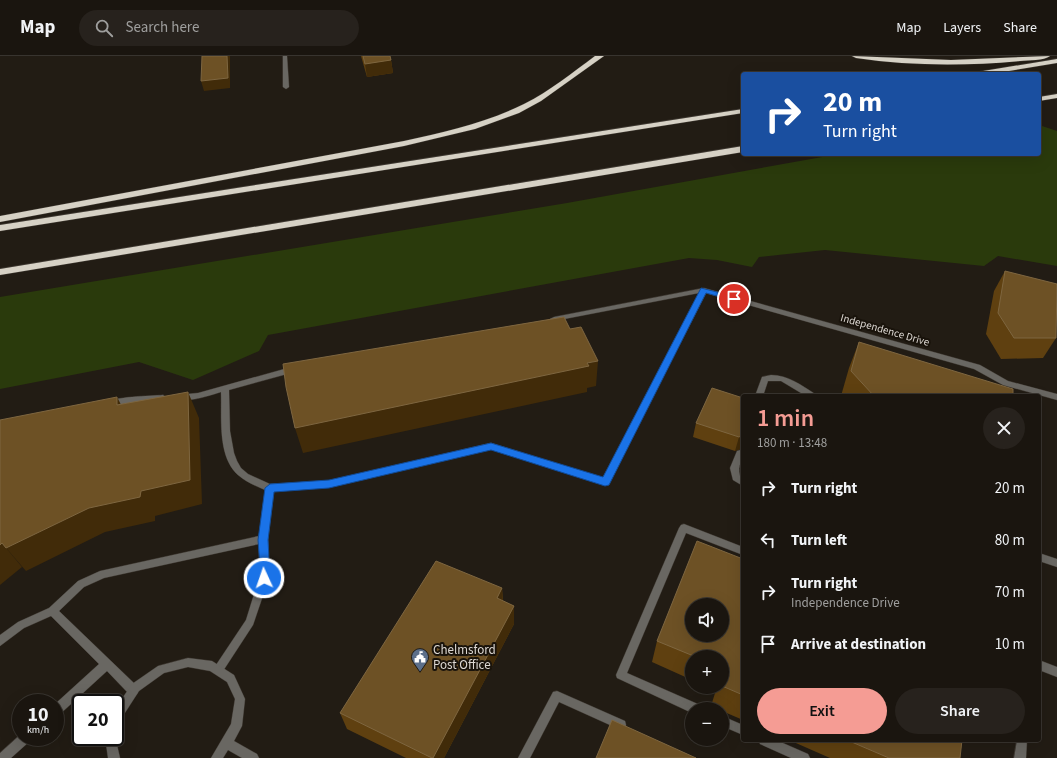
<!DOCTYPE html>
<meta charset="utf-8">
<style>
:root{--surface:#1a150f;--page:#27221d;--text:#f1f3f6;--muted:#9f9f9e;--line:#38342f;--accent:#f59c94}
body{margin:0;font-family:"Source Sans 3",sans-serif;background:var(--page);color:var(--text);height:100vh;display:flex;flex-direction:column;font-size:15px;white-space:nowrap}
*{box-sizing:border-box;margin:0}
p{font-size:13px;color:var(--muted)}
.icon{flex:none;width:22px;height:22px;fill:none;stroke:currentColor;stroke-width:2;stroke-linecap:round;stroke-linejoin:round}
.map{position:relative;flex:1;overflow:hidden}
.side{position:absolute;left:741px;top:338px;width:300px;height:348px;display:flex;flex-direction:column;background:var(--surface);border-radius:4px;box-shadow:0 4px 16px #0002,0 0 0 1px var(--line)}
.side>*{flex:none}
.guide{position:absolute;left:741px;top:16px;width:300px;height:84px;border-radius:4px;box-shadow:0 4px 16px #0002,0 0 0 1px var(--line);background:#1a4fa0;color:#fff;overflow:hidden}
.tools{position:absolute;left:685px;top:542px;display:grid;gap:8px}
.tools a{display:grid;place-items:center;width:44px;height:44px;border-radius:50%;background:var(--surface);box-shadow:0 4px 16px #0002,0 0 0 1px var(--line);font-size:20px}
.speed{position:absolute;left:12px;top:638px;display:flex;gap:8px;font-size:20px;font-weight:700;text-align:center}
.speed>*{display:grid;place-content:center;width:52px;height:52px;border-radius:50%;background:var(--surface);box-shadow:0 4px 16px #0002,0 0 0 1px var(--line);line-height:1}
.speed small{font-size:10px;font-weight:400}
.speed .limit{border:2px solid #111;border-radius:6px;background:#fff;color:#111}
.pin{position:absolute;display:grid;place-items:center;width:34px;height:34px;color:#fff;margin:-17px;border:2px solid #fff;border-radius:50%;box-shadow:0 1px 4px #0007}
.me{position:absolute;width:44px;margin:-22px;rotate:357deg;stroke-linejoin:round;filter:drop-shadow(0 0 3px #0008)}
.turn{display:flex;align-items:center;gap:14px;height:84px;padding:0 16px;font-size:18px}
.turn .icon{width:52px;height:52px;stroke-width:2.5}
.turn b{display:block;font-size:28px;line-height:34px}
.round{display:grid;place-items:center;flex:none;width:42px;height:42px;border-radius:21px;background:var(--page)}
.summary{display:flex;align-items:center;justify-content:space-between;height:68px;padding:0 16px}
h1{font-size:24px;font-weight:600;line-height:30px;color:var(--accent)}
.button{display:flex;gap:8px;margin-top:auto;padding:8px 16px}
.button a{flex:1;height:46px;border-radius:24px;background:var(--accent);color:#111;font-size:16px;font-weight:600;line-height:46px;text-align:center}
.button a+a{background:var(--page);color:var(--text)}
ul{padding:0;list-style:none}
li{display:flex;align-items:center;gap:12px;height:52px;padding:0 16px}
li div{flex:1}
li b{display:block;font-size:15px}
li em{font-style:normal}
header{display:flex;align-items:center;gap:24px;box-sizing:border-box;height:56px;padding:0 20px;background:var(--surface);border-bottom:1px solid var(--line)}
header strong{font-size:19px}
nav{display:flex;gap:22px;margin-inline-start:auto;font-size:14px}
.search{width:280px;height:36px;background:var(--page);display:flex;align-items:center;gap:10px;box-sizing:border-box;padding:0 14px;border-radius:22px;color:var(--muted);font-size:15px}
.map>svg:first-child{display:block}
.green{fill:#2a3a0c}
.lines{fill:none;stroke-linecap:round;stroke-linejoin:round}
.service-casing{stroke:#3c362f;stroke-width:1}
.minor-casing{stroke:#3c362f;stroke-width:1}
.motorway-casing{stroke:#3c362f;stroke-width:1}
.service{fill:#696762;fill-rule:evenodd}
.minor{fill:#696762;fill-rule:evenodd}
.motorway{fill:#d6d1c5;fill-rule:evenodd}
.wall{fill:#5f4010}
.shaded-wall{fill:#412b09}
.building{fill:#6d5125;stroke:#7e6640;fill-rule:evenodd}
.route{fill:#1a73e8;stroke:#114b97}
.labels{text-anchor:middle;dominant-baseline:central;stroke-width:4;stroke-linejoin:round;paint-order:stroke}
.street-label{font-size:11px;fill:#ddd8d3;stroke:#19130b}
.near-poi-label{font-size:13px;fill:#ddd8d3;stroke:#19130b;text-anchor:start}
</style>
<header>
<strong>Map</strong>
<div class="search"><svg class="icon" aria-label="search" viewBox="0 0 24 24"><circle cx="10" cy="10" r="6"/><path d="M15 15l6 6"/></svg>Search here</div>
<nav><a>Map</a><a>Layers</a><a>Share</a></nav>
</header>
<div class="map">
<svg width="1057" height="702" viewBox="0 0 1057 702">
<rect width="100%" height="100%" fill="#221c14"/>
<polygon class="green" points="1039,69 1057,75 1057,210 998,200 984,210 825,194 759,201 752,211 717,204 689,202 268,279 259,295 193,324 139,306 0,333 0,241 567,147 839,98 1039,98"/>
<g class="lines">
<g class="service-casing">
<g id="service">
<path d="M 704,232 L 980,309 L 1008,325 L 1057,338 L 1057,344 L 1003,329 L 974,313 L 706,237 L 608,428 L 605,429 L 491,393 L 329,431 L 274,435 L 268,483 L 269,522 L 253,569 L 223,615 L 219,617 L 215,615 L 214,612 L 246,564 L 259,522 L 259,488 L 104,522 L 84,531 L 59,555 L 137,630 L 138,634 L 137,638 L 133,639 L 129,638 L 107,615 L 59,659 L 55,660 L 55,648 L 99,608 L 51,560 L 24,572 L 0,590 L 0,579 L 18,566 L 49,552 L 78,525 L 100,515 L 259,480 L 265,434 C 256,430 246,426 238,419 C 217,400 222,362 221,336 C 211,339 183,349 176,341 L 177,339 L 198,337 L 295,310 L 298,311 L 299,313 L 298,315 L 229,334 L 230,375 L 234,397 L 237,405 L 241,412 L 248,418 L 270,428 L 329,425 L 491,387 L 603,422 L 699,237 L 554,265 L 550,263 L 554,261 Z"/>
<path d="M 771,319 C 788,319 801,329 815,338 L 816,340 L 806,340 L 781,325 L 768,325 L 763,340 L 755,340 L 762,321 Z"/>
<path d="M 163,339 L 167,342 L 163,345 L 128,347 L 109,351 L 105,348 C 112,340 151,340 163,339 Z"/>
<path d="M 740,394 L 743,395 C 743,406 737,408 740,420 L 743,422 L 743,430 L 733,424 L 730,412 L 737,395 Z"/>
<polygon points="684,468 743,491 743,499 686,477 627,617 700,649 701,653 692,653 692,657 617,622 616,619 679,472 681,469"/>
<polygon points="1039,497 1057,503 1057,511 1039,505"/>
<polygon points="1039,604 1057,611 1057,621 1039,614"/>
<polygon points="557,635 625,665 626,669 625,673 621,674 559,646 530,702 518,702 553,636"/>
<polygon points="722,660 743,669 743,679 722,670"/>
<polygon points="21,678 21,681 31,681 30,685 11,702 0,702 0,697"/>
<polygon points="759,684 776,684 808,698 810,702 791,702 760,688"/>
<polygon points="1017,684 1027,684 1026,702 1014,702"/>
</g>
</g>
<g class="minor-casing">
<g id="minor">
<polygon points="283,0 287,0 289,31 286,33 283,31"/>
<polygon points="188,602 212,605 234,619 245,643 242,670 234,685 257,698 259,702 242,702 228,694 223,702 211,702 231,668 235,643 227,626 210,615 188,611 164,617 139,635 119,666 115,667 115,653 132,628 158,610"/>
<polygon points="115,680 120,702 108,702 105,681 115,681"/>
</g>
</g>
<g class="motorway-casing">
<g id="motorway">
<path d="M 595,0 L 604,0 L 541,45 L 519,57 L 475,73 L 404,90 L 0,166 L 0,160 L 404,85 C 445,76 486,67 524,48 C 550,35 572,17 595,0 Z"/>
<path d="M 852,0 L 951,4 L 1050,0 C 1044,5 1028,4 1020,5 C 965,10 911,10 856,2 Z"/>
<polygon points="1057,3 1057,7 991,18 973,18 977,16"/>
<polygon points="1057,38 1057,42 1039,45 1039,41"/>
<polygon points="743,53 743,57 0,175 0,169"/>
<polygon points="743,90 743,96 0,219 0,213"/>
</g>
</g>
<use href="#service" class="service"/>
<use href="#minor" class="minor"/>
<use href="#motorway" class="motorway"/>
</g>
<g class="wall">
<polygon points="361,0 390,0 391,4 393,17 367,21"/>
<polygon points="1005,215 1056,282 1043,302 1001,303 986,278 994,235"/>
<polygon points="859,286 1013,340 841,340 849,312"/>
<polygon points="743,342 743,393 740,393 735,395 693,381 696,367"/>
<polygon points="743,503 743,664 722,655 722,653 718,653 711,650 716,634 709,631 722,631 722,601 692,601 692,624 652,606 657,585"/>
<polygon points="502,532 503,545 514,550 514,568 444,702 406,702 347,673 340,657"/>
<polygon points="789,684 962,684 960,702 830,702"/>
</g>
<g class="shaded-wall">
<polygon points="227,0 230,0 230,32 204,35 201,25"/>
<polygon points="391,4 393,17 367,21 365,8"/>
<polygon points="598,305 596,330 587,332 587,336 303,397 295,372"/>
<polygon points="188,336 199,362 202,448 155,460 155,465 105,476 26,515 6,492 89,452 141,435"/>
<polygon points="117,341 130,366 117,349"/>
<polygon points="743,379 740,393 735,395 739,381"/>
<polygon points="2,487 22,511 0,529 0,489"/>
<polygon points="502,532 503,550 497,542"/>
<polygon points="514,550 514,568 444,702 433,702"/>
</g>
<g class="building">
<polygon points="202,0 227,0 228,22 201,25"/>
<polygon points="363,0 390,0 391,4 365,8"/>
<polygon points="1005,215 1057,228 1056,282 1014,282 998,257"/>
<polygon points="564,261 570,273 581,271 598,305 587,307 589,310 295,372 286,331 283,308"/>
<polygon points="859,286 1013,333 1013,340 874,340 851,315"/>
<polygon points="712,332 743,342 743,379 739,381 696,367"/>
<polygon points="188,336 190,424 141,435 140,441 89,452 6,492 2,487 0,489 0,364 117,341 117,349"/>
<path d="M 697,485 L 743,503 L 743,639 L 722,630 L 722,621 L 725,613 L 722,612 L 722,601 L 696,601 L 657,585 ZM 692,549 L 722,549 L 722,579 L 692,579 Z"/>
<polygon points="436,505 502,532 497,542 514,550 433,702 432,702 340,657"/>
<polygon points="612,664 696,702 596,702"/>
<polygon points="847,684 962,684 960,702 889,702"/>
</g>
<polygon class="route" points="701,232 737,241 738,243 734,245 706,237 609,429 605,430 491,394 329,432 274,436 268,484 270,522 268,525 264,527 261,525 258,484 265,432 270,428 329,424 491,387 603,421"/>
<defs>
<g id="civic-pin" transform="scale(0.9)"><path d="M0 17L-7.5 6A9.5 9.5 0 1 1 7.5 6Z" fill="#5c6f8a" stroke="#19130b"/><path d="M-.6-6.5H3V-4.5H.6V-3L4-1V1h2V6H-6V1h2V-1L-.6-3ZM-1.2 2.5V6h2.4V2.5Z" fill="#fff"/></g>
</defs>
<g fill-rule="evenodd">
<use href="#civic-pin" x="420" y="601"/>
</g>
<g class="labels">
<g class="street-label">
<text transform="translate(885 274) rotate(16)">Independence Drive</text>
</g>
<g class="near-poi-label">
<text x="433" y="594">Chelmsford<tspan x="433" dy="15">Post Office</tspan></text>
</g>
</g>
</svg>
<div class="tools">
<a><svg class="icon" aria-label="sound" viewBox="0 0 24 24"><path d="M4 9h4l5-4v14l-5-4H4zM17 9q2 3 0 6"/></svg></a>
<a>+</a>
<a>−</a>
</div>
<div class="speed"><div>10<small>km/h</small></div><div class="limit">20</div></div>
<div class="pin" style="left:734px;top:243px;background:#d93025"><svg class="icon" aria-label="arrive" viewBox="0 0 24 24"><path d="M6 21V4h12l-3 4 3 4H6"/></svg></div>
<svg class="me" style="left:264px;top:522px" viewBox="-20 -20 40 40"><circle r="17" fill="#1a73e8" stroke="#fff" stroke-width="3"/><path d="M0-11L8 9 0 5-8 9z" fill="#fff"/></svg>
<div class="guide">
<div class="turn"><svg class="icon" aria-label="right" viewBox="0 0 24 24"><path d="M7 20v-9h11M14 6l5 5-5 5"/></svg><div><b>20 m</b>Turn right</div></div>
</div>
<section class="side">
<div class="summary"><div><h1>1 min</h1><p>180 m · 13:48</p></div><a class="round"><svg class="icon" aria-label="close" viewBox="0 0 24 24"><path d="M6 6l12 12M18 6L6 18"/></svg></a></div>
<ul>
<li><svg class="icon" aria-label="right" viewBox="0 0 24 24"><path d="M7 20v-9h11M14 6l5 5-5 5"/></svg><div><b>Turn right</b></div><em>20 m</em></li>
<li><svg class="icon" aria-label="left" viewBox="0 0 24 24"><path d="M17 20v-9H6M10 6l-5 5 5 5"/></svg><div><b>Turn left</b></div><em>80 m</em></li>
<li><svg class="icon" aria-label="right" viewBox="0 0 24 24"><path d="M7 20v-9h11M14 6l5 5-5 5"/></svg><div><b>Turn right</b><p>Independence Drive</p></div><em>70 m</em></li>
<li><svg class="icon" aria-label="arrive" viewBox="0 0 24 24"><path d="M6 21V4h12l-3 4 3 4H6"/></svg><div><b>Arrive at destination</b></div><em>10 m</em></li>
</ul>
<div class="button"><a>Exit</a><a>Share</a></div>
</section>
</div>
